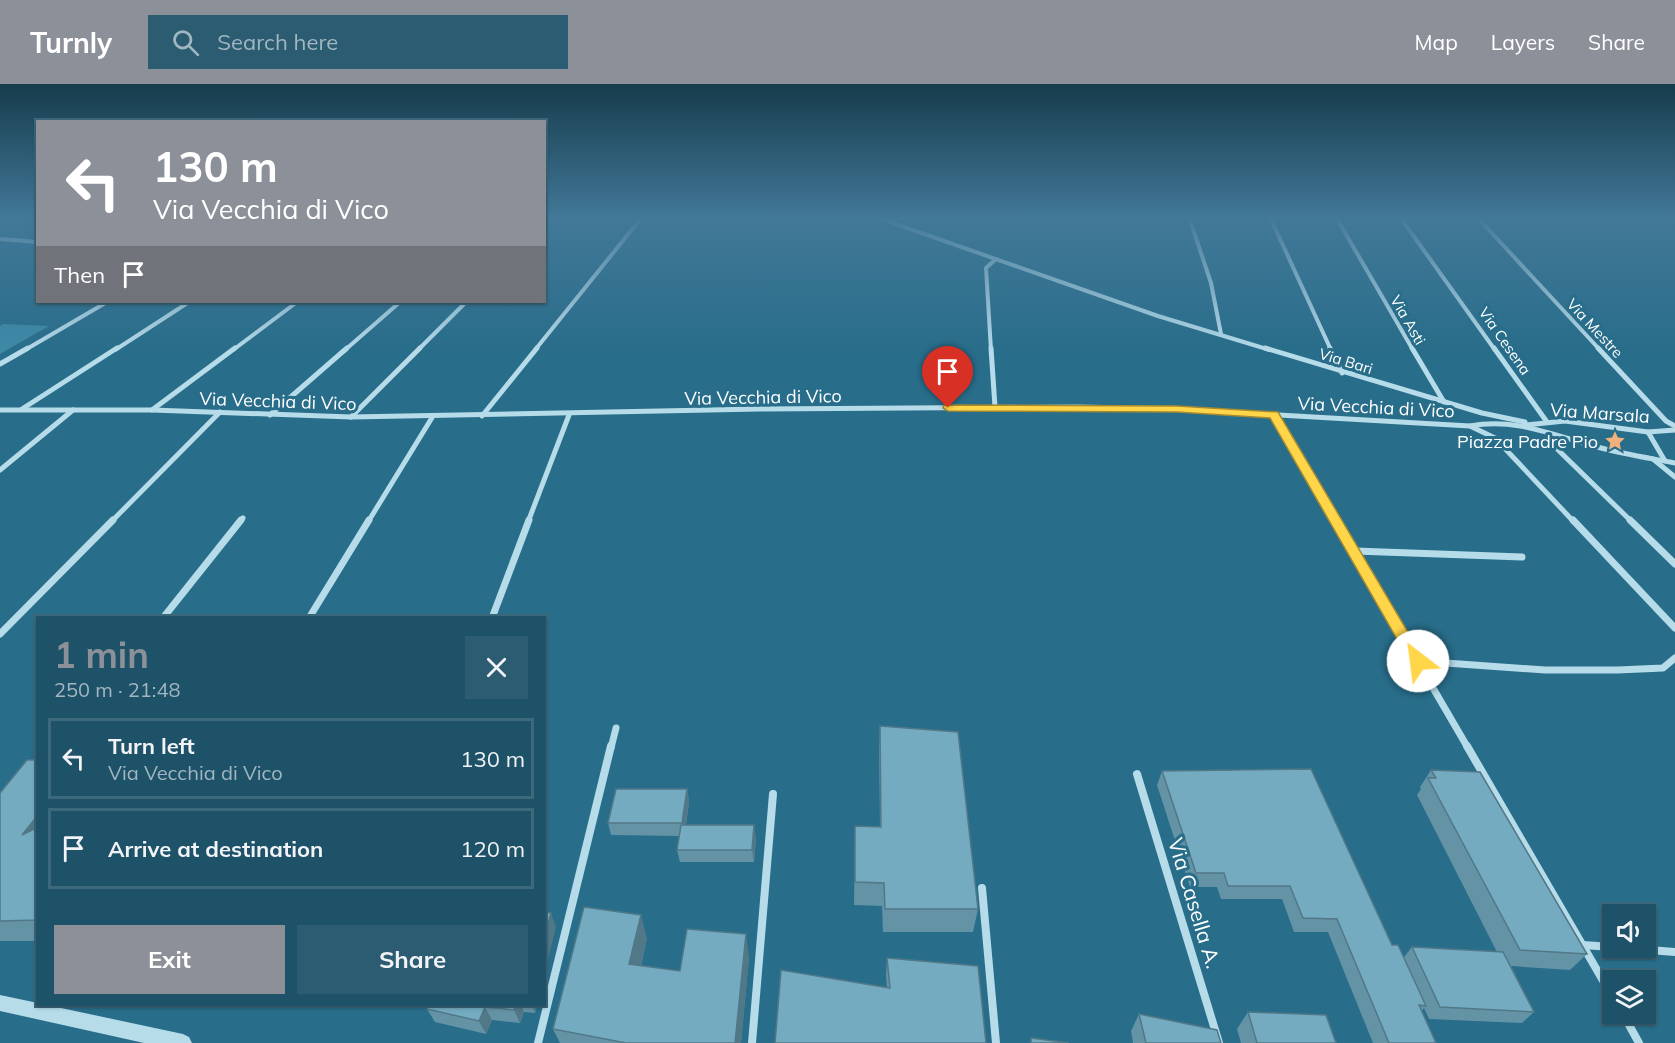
<!DOCTYPE html>
<meta charset="utf-8">
<style>
:root{--surface:#1e5268;--page:#2b5c71;--text:#f1f3f6;--muted:#a1b6c0;--line:#3c697c;--accent:#8c9099}
body{margin:0;font-family:Mulish,sans-serif;background:var(--page);color:var(--text);height:100vh;display:flex;flex-direction:column;font-size:22px;white-space:nowrap}
*{box-sizing:border-box;margin:0}
p{font-size:20px;color:var(--muted)}
.icon{flex:none;width:33px;height:33px;fill:none;stroke:currentColor;stroke-width:2;stroke-linecap:round;stroke-linejoin:round}
.map{position:relative;flex:1;overflow:hidden}
.details{position:absolute;left:36px;top:532px;width:510px;height:390px;display:flex;flex-direction:column;background:var(--surface);border-radius:0px;box-shadow:0 2px 4px #0004,0 0 0 2px var(--line)}
.details>*{flex:none}
.guide{position:absolute;left:36px;top:36px;width:510px;height:183px;border-radius:0px;box-shadow:0 2px 4px #0004,0 0 0 2px var(--line);background:#8c9099;color:#fff;overflow:hidden}
.tools{position:absolute;left:1602px;top:820px;display:grid;gap:12px}
.tools a{display:grid;place-items:center;width:54px;height:54px;border-radius:0px;background:var(--surface);box-shadow:0 2px 4px #0004,0 0 0 2px var(--line);font-size:30px}
.pin{position:absolute;display:grid;place-items:center;width:51px;height:51px;color:#fff;margin:-62px -26px;border-radius:50% 50% 50% 0;rotate:-45deg;box-shadow:0 0 6px #0007}
.pin .icon{rotate:45deg}
.me{position:absolute;width:66px;margin:-33px;rotate:330deg;stroke-linejoin:round;filter:drop-shadow(0 0 4px #0008)}
.turn{display:flex;align-items:center;gap:21px;height:126px;padding:0 18px;font-size:27px}
.turn .icon{width:78px;height:78px;stroke-width:2.5}
.turn b{display:block;font-size:42px;line-height:51px}
.then{display:flex;align-items:center;height:57px;padding:0 18px;background:#0003;gap:12px;font-size:22px}
.round{display:grid;place-items:center;flex:none;width:63px;height:63px;border-radius:0px;background:var(--page)}
.overview{display:flex;align-items:center;justify-content:space-between;height:102px;padding:0 18px}
h1{font-size:36px;font-weight:700;line-height:45px;color:var(--accent)}
.action{display:flex;gap:12px;margin-top:auto;padding:12px 18px}
.action a{flex:1;height:69px;border-radius:0px;background:var(--accent);color:#fff;font-size:24px;font-weight:700;line-height:69px;text-align:center}
.action a+a{background:var(--page);color:var(--text)}
ul{padding:0;list-style:none}
li{display:flex;align-items:center;gap:18px;height:81px;margin:0 12px 9px;padding:0 6px;border:3px solid var(--line);border-radius:0px}
li div{flex:1}
li b{display:block;font-size:22px}
li em{font-style:normal}
header{display:flex;align-items:center;gap:36px;box-sizing:border-box;height:84px;padding:0 30px;background:var(--accent);color:#fff}
header strong{font-size:28px}
nav{display:flex;gap:33px;margin-inline-start:auto;font-size:21px}
.search{width:420px;height:54px;background:var(--page);display:flex;align-items:center;gap:15px;box-sizing:border-box;padding:0 21px;border-radius:0px;color:var(--muted);font-size:22px}
.map>svg:first-child{display:block}
.green{fill:#3d89a6}
.lines{fill:none;stroke-linecap:round;stroke-linejoin:round}
.minor-far3{stroke:#b6dbe9;stroke-width:4}
.minor-far2{stroke:#b6dbe9;stroke-width:5}
.minor-far1{stroke:#b6dbe9;stroke-width:7}
.minor{stroke:#b6dbe9;stroke-width:8}
.tertiary{fill:#b6dbe9;fill-rule:evenodd}
.wall{fill:#6493a6}
.shaded-wall{fill:#517887}
.building{fill:#74abc1;stroke:#517887;stroke-width:1.5}
.route{fill:#ffd54a;stroke:#a68a30;stroke-width:1.5}
.labels{text-anchor:middle;dominant-baseline:central;stroke-width:6;stroke-linejoin:round;paint-order:stroke}
.far-street-label{font-size:15px;fill:#fff;stroke:#286d8a}
.street-label{font-size:18px;fill:#fff;stroke:#286d8a}
.poi-label{font-size:18px;fill:#fff;stroke:#286d8a;text-anchor:end}
.near-street-label{font-size:21px;fill:#fff;stroke:#286d8a}
</style>
<header>
<strong>Turnly</strong>
<div class="search"><svg class="icon" aria-label="search" viewBox="0 0 24 24"><circle cx="10" cy="10" r="6"/><path d="M15 15l6 6"/></svg>Search here</div>
<nav><a>Map</a><a>Layers</a><a>Share</a></nav>
</header>
<div class="map">
<svg width="1675" height="959" viewBox="0 0 1675 959">
<rect width="100%" height="100%" fill="#286d8a"/>
<polygon class="green" points="3,240 49,242 0,270 0,242"/>
<g class="lines">
<g class="minor-far3">
<polyline points="876,133 1158,232 1270,266"/>
<polyline points="1189,133 1211,199 1221,250"/>
<polyline points="1270,133 1331,266"/>
<polyline points="1336,133 1413,266"/>
<polyline points="1400,133 1495,266"/>
<polyline points="1477,133 1600,266"/>
<polyline points="544,142 554,133"/>
<polyline points="0,155 38,158"/>
<polyline points="25,266 107,218"/>
<polyline points="115,266 189,218"/>
<polyline points="233,266 297,218"/>
<polyline points="345,266 400,218"/>
<polyline points="418,266 466,218"/>
<polyline points="535,266 642,133"/>
<polyline points="991,266 986,184 996,175"/>
</g>
<g class="minor-far2">
<polyline points="991,264 995,323"/>
<polyline points="1265,264 1482,329 1525,338"/>
<polyline points="1330,264 1342,289"/>
<polyline points="1412,264 1444,318"/>
<polyline points="1494,264 1547,338"/>
<polyline points="1598,264 1666,337 1675,342"/>
<polyline points="0,280 28,264"/>
<polyline points="22,325 117,264"/>
<path d="M 0,326 L 152,326 L 351,333 L 760,325 L 1077,323 L 1177,325 L 1470,342 C 1515,333 1555,352 1597,363 C 1623,370 1649,374 1675,379"/>
<polyline points="152,326 235,264"/>
<polyline points="270,331 347,264"/>
<polyline points="1274,331 1336,438"/>
<polyline points="482,332 537,264"/>
<polyline points="351,333 420,264"/>
<polyline points="1526,341 1565,337 1648,348 1675,346"/>
<polyline points="1470,342 1495,354 1574,438"/>
<polyline points="1648,348 1665,377"/>
<polyline points="1554,352 1552,360 1632,438"/>
<polyline points="1653,375 1675,393"/>
<polyline points="0,386 73,326"/>
<polyline points="111,438 220,328"/>
<polyline points="240,438 243,434"/>
<polyline points="368,438 433,332"/>
<polyline points="528,438 569,331"/>
</g>
<g class="minor-far1">
<polyline points="1335,436 1468,664"/>
<polyline points="1573,436 1675,544"/>
<polyline points="1630,436 1675,480"/>
<polyline points="1355,467 1522,473"/>
<polyline points="163,534 241,436"/>
<polyline points="309,534 369,436"/>
<polyline points="492,534 529,436"/>
<polyline points="0,550 113,436"/>
<polyline points="1418,577 1545,586 1618,586 1663,584 1675,574"/>
<polyline points="611,664 616,644"/>
</g>
<g class="minor">
<polyline points="1467,662 1612,912"/>
<polyline points="1137,690 1219,959"/>
<polyline points="982,804 996,959"/>
<polyline points="1583,861 1612,863"/>
<polyline points="1623,864 1675,868"/>
<polyline points="1623,930 1639,959"/>
<polyline points="538,959 611,662"/>
<polyline points="752,959 773,710"/>
</g>
<polygon class="tertiary" points="0,911 38,919 38,921 47,921 183,950 189,953 192,959 144,959 0,927"/>
</g>
<g class="wall">
<polygon points="880,642 978,825 973,848 883,848 882,822 854,821 855,742 880,742 879,666"/>
<polygon points="38,676 38,857 0,857 0,709"/>
<polygon points="1431,686 1587,870 1570,886 1511,882 1534,928 1522,939 1429,935 1424,924 1422,927 1436,959 1373,959 1328,848 1294,848 1282,815 1221,815 1217,803 1190,803 1157,701 1162,687 1392,861 1404,873 1412,863 1497,868 1417,711 1421,705 1420,703"/>
<polygon points="687,705 689,718 686,741 756,754 754,778 680,778 677,766 680,752 611,751 608,739"/>
<polygon points="647,854 641,882 680,887 749,873 741,959 560,959 553,945"/>
<polygon points="887,874 986,959 887,904 886,892"/>
<polygon points="428,921 537,921 535,929 524,928 520,939 492,936 486,950 435,938 427,925"/>
<polygon points="1248,928 1336,959 1241,959 1237,945"/>
<polygon points="1139,930 1221,959 1133,959 1131,947"/>
</g>
<g class="shaded-wall">
<polygon points="687,705 689,718 684,752 682,739"/>
<polygon points="38,731 38,767 22,751"/>
<polygon points="754,741 756,754 754,778 752,766"/>
<polygon points="551,829 556,843 544,891 544,855"/>
<polygon points="641,831 647,854 636,903 629,880"/>
<polygon points="746,850 749,873 741,959 735,959"/>
<polygon points="515,921 521,921 524,928 520,939 514,926"/>
<polygon points="532,921 537,921 535,929"/>
<polygon points="485,923 492,936 486,950 479,937"/>
</g>
<g class="building">
<polygon points="880,642 958,648 978,825 885,825 884,799 855,798 855,742 881,743"/>
<polygon points="27,676 38,676 38,731 22,751 38,743 38,836 0,837 0,709"/>
<polygon points="1311,685 1392,861 1398,861 1426,922 1419,921 1436,959 1389,959 1337,835 1303,834 1290,802 1228,802 1224,789 1196,789 1162,687"/>
<polygon points="1431,686 1480,688 1587,870 1520,866 1428,694 1436,694"/>
<polygon points="616,705 687,705 682,739 608,739"/>
<polygon points="681,741 754,741 752,766 677,766"/>
<polygon points="584,823 641,831 629,880 680,887 687,845 746,850 735,959 626,959 553,945"/>
<polygon points="544,828 551,829 544,855"/>
<polygon points="1412,863 1503,868 1534,928 1440,923"/>
<polygon points="887,874 978,882 986,959 775,959 781,886 890,904"/>
<polygon points="428,921 515,921 514,926 485,923 479,937 427,925"/>
<polygon points="1248,928 1326,931 1336,959 1257,959"/>
<polygon points="1139,930 1217,946 1221,959 1146,959"/>
<polygon points="1031,954 1069,959 1031,959"/>
</g>
<linearGradient id="sky" x2="0" y2="1"><stop stop-color="#163c4c"/><stop offset="0.5" stop-color="#427898"/><stop offset="1" stop-color="#427898" stop-opacity="0"/></linearGradient>
<rect width="1675" height="268" fill="url(#sky)"/>
<polygon class="route" points="944,321 1177,322 1278,328 1425,577 1418,582 1412,581 1270,334 1177,328 948,327 943,324"/>
<defs>
<g id="sight-bare" transform="scale(1.62)"><path d="M0-6L1.8-2.2L6-1.7L2.9 1.2L3.7 5.4L0 3.3L-3.7 5.4L-2.9 1.2L-6-1.7L-1.8-2.2Z" fill="#f1b07c" stroke="#286d8a" stroke-width="2.5" paint-order="stroke"/></g>
</defs>
<g fill-rule="evenodd">
<use href="#sight-bare" x="1615" y="357"/>
</g>
<g class="labels">
<g class="far-street-label">
<text transform="translate(1408 236) rotate(60)">Via Asti</text>
<text transform="translate(1595 244) rotate(47)">Via Mestre</text>
<text transform="translate(1505 257) rotate(55)">Via Cesena</text>
<text transform="translate(1346 277) rotate(17)">Via Bari</text>
</g>
<g class="street-label">
<text transform="translate(763 313) rotate(-1)">Via Vecchia di Vico</text>
<text transform="translate(278 317) rotate(2)">Via Vecchia di Vico</text>
<text transform="translate(1376 323) rotate(3)">Via Vecchia di Vico</text>
<text transform="translate(1600 329) rotate(4)">Via Marsala</text>
</g>
<g class="poi-label">
<text x="1598" y="357">Piazza Padre Pio</text>
</g>
<g class="near-street-label">
<text transform="translate(1195 819) rotate(73)">Via Casella A.</text>
</g>
</g>
</svg>
<div class="tools">
<a><svg class="icon" aria-label="sound" viewBox="0 0 24 24"><path d="M4 9h4l5-4v14l-5-4H4zM17 9q2 3 0 6"/></svg></a>
<a><svg class="icon" aria-label="layers" viewBox="0 0 24 24"><path d="M12 4l9 5-9 5-9-5zM3 14l9 5 9-5"/></svg></a>
</div>
<div class="pin" style="left:948px;top:324px;background:#d93025"><svg class="icon" aria-label="arrive" viewBox="0 0 24 24"><path d="M6 21V4h12l-3 4 3 4H6"/></svg></div>
<svg class="me" style="left:1418px;top:577px" viewBox="-20 -20 40 40"><circle r="19" fill="#fff"/><path d="M0-13L10 11 0 6-10 11z" fill="#ffd54a"/></svg>
<div class="guide">
<div class="turn"><svg class="icon" aria-label="left" viewBox="0 0 24 24"><path d="M17 20v-9H6M10 6l-5 5 5 5"/></svg><div><b>130 m</b>Via Vecchia di Vico</div></div>
<div class="then">Then<svg class="icon" aria-label="arrive" viewBox="0 0 24 24"><path d="M6 21V4h12l-3 4 3 4H6"/></svg></div>
</div>
<section class="details">
<div class="overview"><div><h1>1 min</h1><p>250 m · 21:48</p></div><a class="round"><svg class="icon" aria-label="close" viewBox="0 0 24 24"><path d="M6 6l12 12M18 6L6 18"/></svg></a></div>
<ul>
<li><svg class="icon" aria-label="left" viewBox="0 0 24 24"><path d="M17 20v-9H6M10 6l-5 5 5 5"/></svg><div><b>Turn left</b><p>Via Vecchia di Vico</p></div><em>130 m</em></li>
<li><svg class="icon" aria-label="arrive" viewBox="0 0 24 24"><path d="M6 21V4h12l-3 4 3 4H6"/></svg><div><b>Arrive at destination</b></div><em>120 m</em></li>
</ul>
<div class="action"><a>Exit</a><a>Share</a></div>
</section>
</div>
